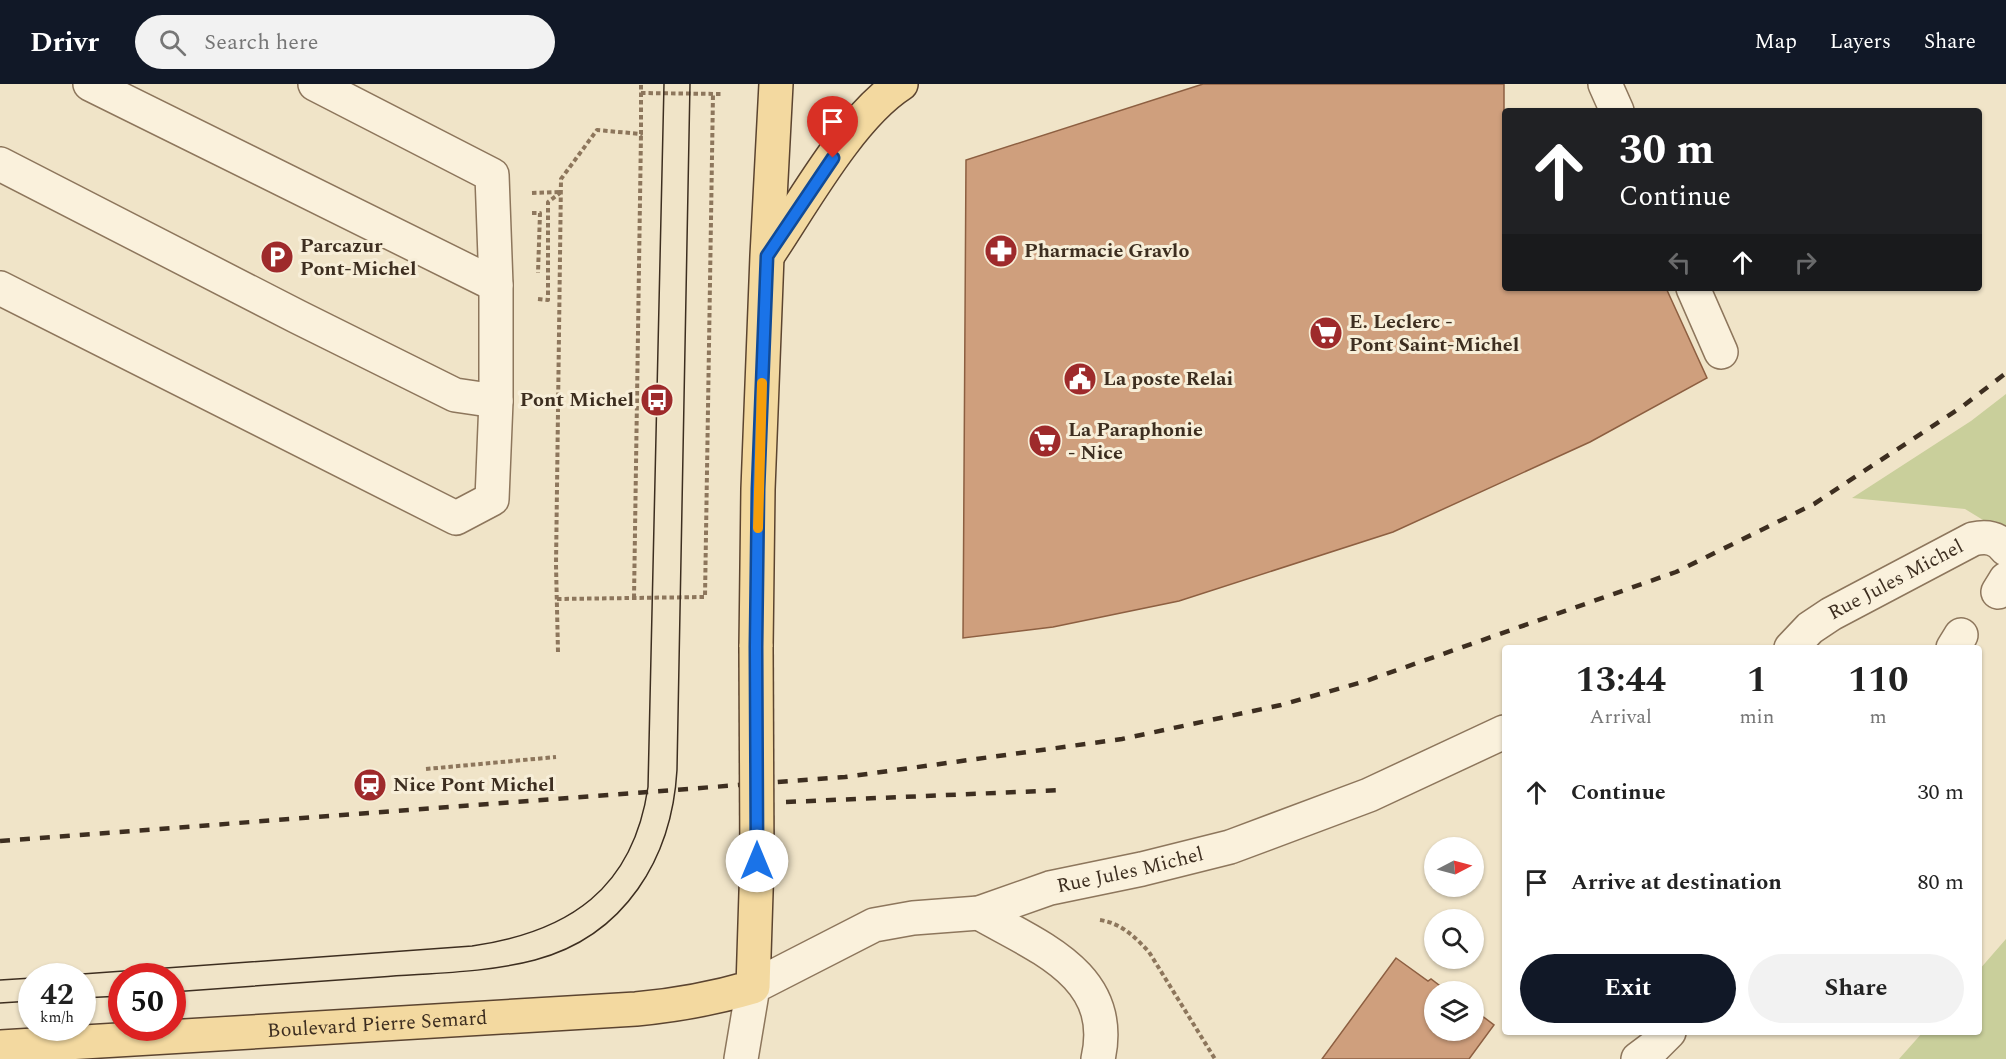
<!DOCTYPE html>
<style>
:root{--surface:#fff;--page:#f2f2f2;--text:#222;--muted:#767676;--accent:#111827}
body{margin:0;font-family:Spectral,serif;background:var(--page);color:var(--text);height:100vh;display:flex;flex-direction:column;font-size:22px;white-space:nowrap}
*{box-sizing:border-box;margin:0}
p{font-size:20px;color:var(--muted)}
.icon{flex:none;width:33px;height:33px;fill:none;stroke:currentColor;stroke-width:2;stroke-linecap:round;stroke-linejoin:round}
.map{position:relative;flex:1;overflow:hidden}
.drawer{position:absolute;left:1502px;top:561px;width:480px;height:390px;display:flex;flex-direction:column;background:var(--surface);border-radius:6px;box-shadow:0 2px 4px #0004}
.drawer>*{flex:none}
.hud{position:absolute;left:1502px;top:24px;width:480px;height:183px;border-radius:6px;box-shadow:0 2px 4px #0004;background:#202124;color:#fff;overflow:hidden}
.needle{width:39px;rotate:84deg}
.controls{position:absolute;left:1424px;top:753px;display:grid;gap:12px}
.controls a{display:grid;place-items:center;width:60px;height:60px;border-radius:50%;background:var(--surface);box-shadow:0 2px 4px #0004;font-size:30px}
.speed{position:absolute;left:18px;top:879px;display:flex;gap:12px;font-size:30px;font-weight:700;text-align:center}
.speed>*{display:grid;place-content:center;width:78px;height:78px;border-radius:50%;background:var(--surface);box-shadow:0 2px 4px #0004;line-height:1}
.speed small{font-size:15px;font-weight:400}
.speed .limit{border:9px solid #d22;background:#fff;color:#111}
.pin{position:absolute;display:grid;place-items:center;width:51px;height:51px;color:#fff;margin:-62px -26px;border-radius:50% 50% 50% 0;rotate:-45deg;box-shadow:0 0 6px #0007}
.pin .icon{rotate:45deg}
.me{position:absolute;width:66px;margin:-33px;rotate:0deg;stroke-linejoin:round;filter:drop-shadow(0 0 4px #0008)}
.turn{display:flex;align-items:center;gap:21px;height:126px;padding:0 18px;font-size:27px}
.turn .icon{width:78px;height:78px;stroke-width:2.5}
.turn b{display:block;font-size:42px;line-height:51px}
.lanes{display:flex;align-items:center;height:57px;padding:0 18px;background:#0003;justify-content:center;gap:30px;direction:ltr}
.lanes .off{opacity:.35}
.eta{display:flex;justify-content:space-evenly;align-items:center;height:102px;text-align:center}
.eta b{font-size:36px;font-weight:700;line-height:42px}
.button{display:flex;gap:12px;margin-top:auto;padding:12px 18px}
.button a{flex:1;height:69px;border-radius:36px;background:var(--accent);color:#fff;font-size:24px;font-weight:700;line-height:69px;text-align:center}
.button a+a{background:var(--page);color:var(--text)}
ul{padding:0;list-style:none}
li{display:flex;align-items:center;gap:18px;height:90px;padding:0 18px}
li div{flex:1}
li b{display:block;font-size:22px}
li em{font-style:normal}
header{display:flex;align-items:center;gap:36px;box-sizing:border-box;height:84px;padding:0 30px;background:var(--accent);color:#fff}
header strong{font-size:28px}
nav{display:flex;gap:33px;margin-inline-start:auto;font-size:21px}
.search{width:420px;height:54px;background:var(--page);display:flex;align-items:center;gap:15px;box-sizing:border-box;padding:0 21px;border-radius:33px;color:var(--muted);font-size:22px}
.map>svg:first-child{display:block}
.green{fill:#c9cf9b}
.building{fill:#cf9f7d;stroke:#8d5f41;stroke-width:1.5}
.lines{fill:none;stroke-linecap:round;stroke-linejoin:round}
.minor-casing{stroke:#8d765c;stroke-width:36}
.major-casing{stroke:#5b4430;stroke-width:36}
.path{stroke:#8d765c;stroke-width:4;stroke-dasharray:4.5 3;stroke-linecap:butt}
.minor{stroke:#faf1dc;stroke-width:33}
.major{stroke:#f3d9a0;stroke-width:33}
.tram{stroke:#3d2e20;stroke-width:1.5}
.rail{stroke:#3d2e20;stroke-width:4.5;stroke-dasharray:10 10;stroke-linecap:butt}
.major-bridge-casing{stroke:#5b4430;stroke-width:36;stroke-linecap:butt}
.major-bridge{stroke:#f3d9a0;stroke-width:33}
.route-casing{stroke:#114b97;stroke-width:15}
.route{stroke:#1a73e8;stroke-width:10}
.slow{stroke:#f59e0b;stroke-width:10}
.labels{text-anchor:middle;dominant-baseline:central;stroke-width:6;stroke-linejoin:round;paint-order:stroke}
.poi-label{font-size:20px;font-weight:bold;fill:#3d2e20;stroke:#f7eed8;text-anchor:start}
.street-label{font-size:20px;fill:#3d2e20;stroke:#f7eed8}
</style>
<header>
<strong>Drivr</strong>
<div class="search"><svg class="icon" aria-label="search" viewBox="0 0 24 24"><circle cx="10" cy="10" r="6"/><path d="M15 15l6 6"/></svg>Search here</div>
<nav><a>Map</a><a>Layers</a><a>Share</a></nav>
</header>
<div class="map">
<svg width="2006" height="975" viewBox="0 0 2006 975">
<rect width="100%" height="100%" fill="#f0e4c8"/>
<g class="green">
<polygon points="2006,310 2006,450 1965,425 1852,414 1971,337"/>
<polygon points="2006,855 2006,975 1899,975 1923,948 1978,948 1979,886"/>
</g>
<g class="building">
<polygon points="1203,0 1504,0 1504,204 1666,204 1707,294 1590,358 1393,448 1179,517 1053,543 963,554 966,76"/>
<polygon points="1396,874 1428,897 1431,895 1448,908 1434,908 1434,946 1473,946 1473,925 1494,941 1469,975 1322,975"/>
</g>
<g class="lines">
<g class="minor-casing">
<g id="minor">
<polyline points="90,0 496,201"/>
<polyline points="1605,0 1617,27"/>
<polyline points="0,80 298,233 455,311 496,317"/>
<polyline points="0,204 456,434 492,415 496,317 496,201 492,91 315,0"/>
<polyline points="1693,204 1721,268"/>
<polyline points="1998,508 2006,495"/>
<path id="s1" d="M 1791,564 L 1810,544 L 1831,530 L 1973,455 C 1986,452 1997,453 2006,465"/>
<polyline points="1953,564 1961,551"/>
<path d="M 979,829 C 1038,863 1117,891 1098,975"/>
<path id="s2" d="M 741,975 L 753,903 L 874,841 L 913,834 L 979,829 L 1050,804 L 1142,785 L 1230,763 L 1369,711 L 1504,648"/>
<polyline points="1638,975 1654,963 1669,948"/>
</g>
</g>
<g class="major-casing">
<g id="major">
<path d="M 768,171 C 803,119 850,33 901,0"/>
<polyline points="756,563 758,405 767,172 776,0"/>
<path id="s3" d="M 0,963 L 636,925 C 679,921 712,915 753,903 L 757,777"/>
</g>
</g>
<g class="path">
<polyline points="641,9 721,10"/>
<polyline points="532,109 561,108"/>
<polyline points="532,129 540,129 538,189"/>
<polyline points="538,215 548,216 548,118 560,109"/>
<polyline points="634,514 641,50"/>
<polyline points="557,515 705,513 713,10"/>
<polyline points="558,568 556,481 561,95 597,46 641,50 641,0"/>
<polyline points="426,685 556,673"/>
<path d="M 1100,836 C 1121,839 1135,853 1149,868 L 1215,975"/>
</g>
<use href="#minor" class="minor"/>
<use href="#major" class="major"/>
<g class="tram">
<path d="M 54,892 L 472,862 C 569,848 633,805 648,703 L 664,0"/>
<polyline points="0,896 32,894"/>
<path d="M 172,908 C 242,903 312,898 381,893 C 432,889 486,889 535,876 C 625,852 672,774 677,686 L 690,0"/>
<polyline points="82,914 122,912"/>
<polyline points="0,919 32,917"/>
</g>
<g class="rail">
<polyline points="786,718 1064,706"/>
<polyline points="0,757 845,693 1122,655 1281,621 1366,597 1676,488 1814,420 1963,322 2006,289"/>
</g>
<g class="major-bridge-casing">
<polyline id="major-bridge" points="756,563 757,777"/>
</g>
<use href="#major-bridge" class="major-bridge"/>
</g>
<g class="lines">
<g class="route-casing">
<polyline id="route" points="757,777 756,563 758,405 767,172 833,74"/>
</g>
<use href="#route" class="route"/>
<polyline class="slow" points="758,444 762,299"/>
</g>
<defs>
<g id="pharmacy-disc" transform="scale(1.725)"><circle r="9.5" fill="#9e2a2b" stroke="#f7eed8"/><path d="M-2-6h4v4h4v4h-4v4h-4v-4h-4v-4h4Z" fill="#fff"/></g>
<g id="parking-disc" transform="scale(1.725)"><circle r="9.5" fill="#9e2a2b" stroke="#f7eed8"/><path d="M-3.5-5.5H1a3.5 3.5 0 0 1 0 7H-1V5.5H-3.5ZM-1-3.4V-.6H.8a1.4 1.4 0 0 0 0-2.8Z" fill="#fff"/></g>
<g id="supermarket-disc" transform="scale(1.725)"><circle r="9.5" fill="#9e2a2b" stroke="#f7eed8"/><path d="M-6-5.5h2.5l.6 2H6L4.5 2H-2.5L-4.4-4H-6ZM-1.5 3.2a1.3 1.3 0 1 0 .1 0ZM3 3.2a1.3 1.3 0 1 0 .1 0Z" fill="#fff"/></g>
<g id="civic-disc" transform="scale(1.725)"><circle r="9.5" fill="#9e2a2b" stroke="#f7eed8"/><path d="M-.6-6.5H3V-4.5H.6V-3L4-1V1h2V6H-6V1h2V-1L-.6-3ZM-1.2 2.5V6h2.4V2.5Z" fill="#fff"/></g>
<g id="bus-disc" transform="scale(1.725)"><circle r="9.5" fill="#9e2a2b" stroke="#f7eed8"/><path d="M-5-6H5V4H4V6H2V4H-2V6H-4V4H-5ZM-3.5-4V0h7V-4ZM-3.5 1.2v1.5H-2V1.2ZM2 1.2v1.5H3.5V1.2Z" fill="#fff"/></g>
<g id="station-disc" transform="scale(1.725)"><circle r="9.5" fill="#9e2a2b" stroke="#f7eed8"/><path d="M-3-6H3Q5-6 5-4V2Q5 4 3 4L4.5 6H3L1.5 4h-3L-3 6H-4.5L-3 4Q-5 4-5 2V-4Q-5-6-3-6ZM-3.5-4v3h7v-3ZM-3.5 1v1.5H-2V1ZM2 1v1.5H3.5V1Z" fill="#fff"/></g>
</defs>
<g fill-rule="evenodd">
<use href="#pharmacy-disc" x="1001" y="167"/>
<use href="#parking-disc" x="277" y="173"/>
<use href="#supermarket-disc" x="1326" y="249"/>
<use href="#civic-disc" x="1080" y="295"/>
<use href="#bus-disc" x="657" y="316"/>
<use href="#supermarket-disc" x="1045" y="357"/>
<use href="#station-disc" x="370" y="701"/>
</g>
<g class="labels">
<g class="poi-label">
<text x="300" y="162">Parcazur<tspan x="300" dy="23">Pont-Michel</tspan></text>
<text x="1024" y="167">Pharmacie Gravlo</text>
<text x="1349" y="238">E. Leclerc -<tspan x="1349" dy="23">Pont Saint-Michel</tspan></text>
<text x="1103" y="295">La poste Relai</text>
<text x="634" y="316" text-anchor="end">Pont Michel</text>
<text x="1068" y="346">La Paraphonie<tspan x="1068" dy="23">- Nice</tspan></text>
<text x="393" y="701">Nice Pont Michel</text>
</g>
<g class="street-label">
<text stroke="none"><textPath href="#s1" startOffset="126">Rue Jules Michel</textPath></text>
<text stroke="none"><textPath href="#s2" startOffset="472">Rue Jules Michel</textPath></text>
<text stroke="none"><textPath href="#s3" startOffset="378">Boulevard Pierre Semard</textPath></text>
</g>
</g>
</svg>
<div class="controls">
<a><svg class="needle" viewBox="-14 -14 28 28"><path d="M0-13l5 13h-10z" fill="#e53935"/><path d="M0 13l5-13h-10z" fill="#767676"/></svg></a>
<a><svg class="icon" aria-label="search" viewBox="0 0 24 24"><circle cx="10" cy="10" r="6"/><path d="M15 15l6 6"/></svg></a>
<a><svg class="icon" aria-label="layers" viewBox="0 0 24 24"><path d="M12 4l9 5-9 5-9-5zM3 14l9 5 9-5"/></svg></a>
</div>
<div class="speed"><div>42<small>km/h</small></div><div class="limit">50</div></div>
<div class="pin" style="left:833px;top:74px;background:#d93025"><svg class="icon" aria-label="arrive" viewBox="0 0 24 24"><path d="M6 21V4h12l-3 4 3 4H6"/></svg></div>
<svg class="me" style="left:757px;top:777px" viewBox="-20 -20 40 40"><circle r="19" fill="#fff"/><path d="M0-13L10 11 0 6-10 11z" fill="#1a73e8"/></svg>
<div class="hud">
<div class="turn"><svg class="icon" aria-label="ahead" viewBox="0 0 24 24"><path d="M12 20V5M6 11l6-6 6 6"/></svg><div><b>30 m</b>Continue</div></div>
<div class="lanes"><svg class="icon off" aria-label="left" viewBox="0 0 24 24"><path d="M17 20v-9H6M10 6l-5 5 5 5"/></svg><svg class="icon" aria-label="ahead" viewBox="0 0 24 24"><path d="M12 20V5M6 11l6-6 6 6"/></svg><svg class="icon off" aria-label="right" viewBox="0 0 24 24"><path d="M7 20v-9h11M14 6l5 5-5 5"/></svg></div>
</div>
<section class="drawer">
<div class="eta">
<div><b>13:44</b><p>Arrival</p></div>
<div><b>1</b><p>min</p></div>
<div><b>110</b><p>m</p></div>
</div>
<ul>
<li><svg class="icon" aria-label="ahead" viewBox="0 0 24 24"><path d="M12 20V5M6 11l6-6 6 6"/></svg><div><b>Continue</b></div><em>30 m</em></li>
<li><svg class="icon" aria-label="arrive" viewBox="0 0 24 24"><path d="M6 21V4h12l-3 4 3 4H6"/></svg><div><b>Arrive at destination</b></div><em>80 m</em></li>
</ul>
<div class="button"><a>Exit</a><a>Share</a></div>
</section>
</div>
